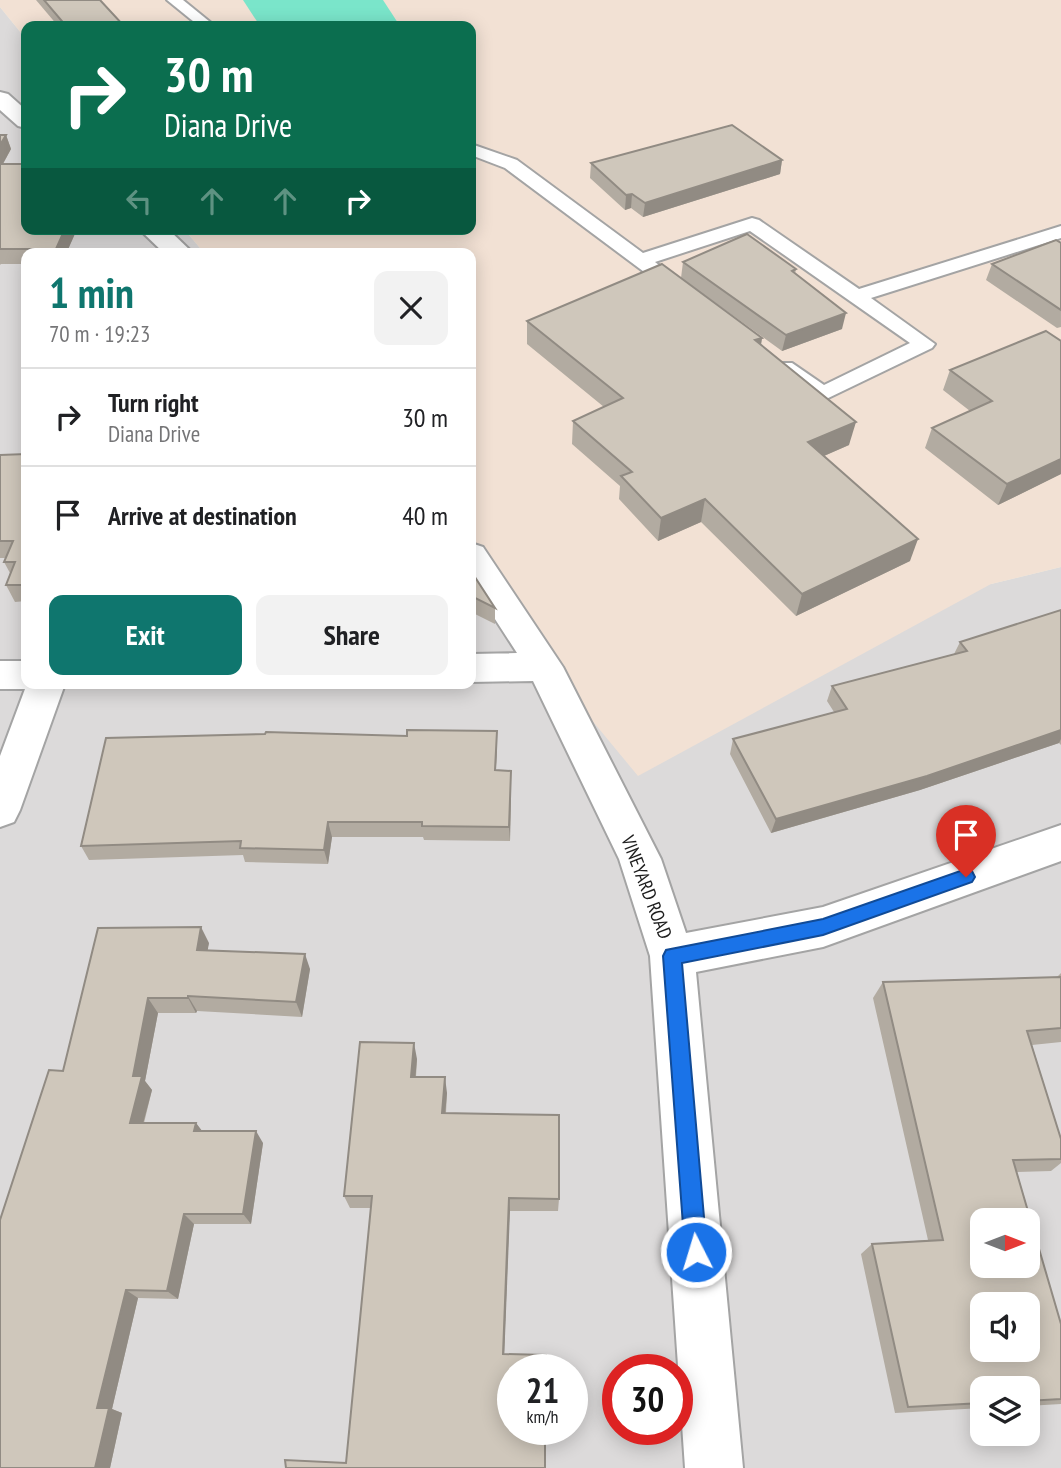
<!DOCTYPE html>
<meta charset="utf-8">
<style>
:root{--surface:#fff;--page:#f2f2f2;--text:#202124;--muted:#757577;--line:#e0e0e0;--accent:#0f766e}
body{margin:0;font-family:"PT Sans Narrow",sans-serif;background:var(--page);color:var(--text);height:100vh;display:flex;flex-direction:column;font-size:26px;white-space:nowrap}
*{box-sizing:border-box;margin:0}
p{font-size:23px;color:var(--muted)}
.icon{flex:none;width:38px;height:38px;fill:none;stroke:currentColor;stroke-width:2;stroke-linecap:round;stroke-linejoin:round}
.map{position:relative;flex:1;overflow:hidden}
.sheet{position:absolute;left:21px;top:248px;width:455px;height:441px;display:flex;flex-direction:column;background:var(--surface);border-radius:14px;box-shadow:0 4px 18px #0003}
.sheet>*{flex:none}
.guide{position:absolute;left:21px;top:21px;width:455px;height:214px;border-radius:14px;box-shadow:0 4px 18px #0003;background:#0b6e4f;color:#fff;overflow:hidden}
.needle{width:46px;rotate:90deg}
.buttons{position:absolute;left:970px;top:1208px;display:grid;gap:14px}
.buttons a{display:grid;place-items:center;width:70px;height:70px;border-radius:14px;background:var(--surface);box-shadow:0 4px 18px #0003;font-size:35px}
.speed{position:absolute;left:497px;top:1354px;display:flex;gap:14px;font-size:35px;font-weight:700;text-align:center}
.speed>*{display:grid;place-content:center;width:91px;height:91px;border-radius:50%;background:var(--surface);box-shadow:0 4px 18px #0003;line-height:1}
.speed small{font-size:18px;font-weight:400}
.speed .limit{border:10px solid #d22;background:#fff;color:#111}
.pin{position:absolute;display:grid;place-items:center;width:60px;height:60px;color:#fff;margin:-72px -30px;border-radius:50% 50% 50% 0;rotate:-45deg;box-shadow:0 0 7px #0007}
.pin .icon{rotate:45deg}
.me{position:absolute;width:77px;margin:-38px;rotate:355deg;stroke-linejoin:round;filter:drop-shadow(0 0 5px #0008)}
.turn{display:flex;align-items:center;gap:24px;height:147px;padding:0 28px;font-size:32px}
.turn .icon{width:91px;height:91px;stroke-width:2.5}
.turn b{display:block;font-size:49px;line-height:60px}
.lanes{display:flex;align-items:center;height:66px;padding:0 28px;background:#0003;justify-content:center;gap:35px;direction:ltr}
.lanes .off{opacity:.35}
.round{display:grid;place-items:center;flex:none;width:74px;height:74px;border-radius:14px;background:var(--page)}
.head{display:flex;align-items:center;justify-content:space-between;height:119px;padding:0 28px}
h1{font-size:42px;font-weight:700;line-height:52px;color:var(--accent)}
.primary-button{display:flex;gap:14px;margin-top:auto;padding:14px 28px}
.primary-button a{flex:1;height:80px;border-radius:14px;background:var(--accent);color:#fff;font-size:28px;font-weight:700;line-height:80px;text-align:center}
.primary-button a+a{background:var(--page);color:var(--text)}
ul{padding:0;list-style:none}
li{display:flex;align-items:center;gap:21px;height:98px;padding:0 28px;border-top:2px solid var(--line)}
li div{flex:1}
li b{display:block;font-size:26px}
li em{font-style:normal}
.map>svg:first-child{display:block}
.residential{fill:#dcdada;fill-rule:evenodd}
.military{fill:#f2e1d4}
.pitch{fill:#7ae5ca}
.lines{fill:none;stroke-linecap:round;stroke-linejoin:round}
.service-casing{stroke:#a4a4a4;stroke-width:4}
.minor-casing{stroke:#a4a4a4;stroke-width:4}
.service{fill:#fff;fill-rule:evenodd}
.minor{fill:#fff;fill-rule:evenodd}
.wall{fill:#b2aba1}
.shaded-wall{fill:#918b83}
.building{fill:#cfc7bb;stroke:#918b83;stroke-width:2;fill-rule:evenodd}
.route{fill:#1a73e8;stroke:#114b97;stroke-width:2}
.labels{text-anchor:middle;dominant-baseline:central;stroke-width:6;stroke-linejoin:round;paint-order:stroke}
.street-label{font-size:19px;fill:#1d1d1d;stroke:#fff}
</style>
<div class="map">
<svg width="1061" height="1468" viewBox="0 0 1061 1468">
<rect width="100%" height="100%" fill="#efede2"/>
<path class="residential" d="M 0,7 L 26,39 L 26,229 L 184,229 L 205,254 L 26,254 L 26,684 L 471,684 L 471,574 L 991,584 L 1061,567 L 1061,1468 L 0,1468 ZM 982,1220 L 1027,1220 L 1027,1265 L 982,1265 ZM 982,1304 L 1027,1304 L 1027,1349 L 982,1349 ZM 513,1370 L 572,1370 L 572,1430 L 513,1430 ZM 618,1370 L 677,1370 L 677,1430 L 618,1430 ZM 982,1388 L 1027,1388 L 1027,1433 L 982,1433 Z"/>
<polygon class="military" points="0,0 1061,0 1061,567 991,584 638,776 471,574 471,254 205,254 184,229 471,229 471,26 26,26 26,39 0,7"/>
<polygon class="pitch" points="243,0 383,0 398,23 372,26 260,26"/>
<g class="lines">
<g class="service-casing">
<g id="service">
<polygon points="167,0 183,0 215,26 199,26"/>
<polygon points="471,144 517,160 643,253 752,218 759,220 859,289 1061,226 1061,238 871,298 935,344 932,348 822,401 814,399 778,371 774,367 778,363 792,363 824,385 910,343 750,231 655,262 692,291 682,297 675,295 505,168 471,155"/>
</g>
</g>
<g class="minor-casing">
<g id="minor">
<polygon points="0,92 8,94 26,110 26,128 18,126 0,110"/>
<polygon points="139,229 168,229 194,254 165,254"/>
<polygon points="471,543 483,547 563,667 661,859 686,933 823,907 1061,825 1061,861 823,947 696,972 743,1468 685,1468 650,956 619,859 533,681 471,682 471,654 517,653 471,582"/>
<polygon points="0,661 26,661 26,684 65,684 20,810 14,822 0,827 0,756 25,689 0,689"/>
</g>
</g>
<use href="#service" class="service"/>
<use href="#minor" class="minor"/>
</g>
<g class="wall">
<polygon points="36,0 100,0 124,26 58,26"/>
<polygon points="0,135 6,135 11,149 3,164 26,229 77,229 66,254 26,254 26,264 1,264 0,265"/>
<polygon points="782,160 780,174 643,217 631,208 625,210 590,178 591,163"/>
<polygon points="1061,243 1061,327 1057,328 986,280 992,264"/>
<polygon points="683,262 796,269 795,274 842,329 782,351 681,278"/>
<polygon points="527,321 762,338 761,345 849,445 824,456 910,561 796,616 701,522 658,541 619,499 620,486 572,444 573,421 604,407 527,344"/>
<polygon points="1061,341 1061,474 998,505 925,448 932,428 970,411 943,390 950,370"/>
<polygon points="26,454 26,601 15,602 6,585 10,573 4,562 6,558 0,558 0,455"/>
<polygon points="471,571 495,608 495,624 471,612"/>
<polygon points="1061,610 1061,745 1059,743 920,790 771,833 730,754 733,739 834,712 827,701 832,686 954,654 960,642"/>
<polygon points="497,746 496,770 511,785 510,841 424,840 423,837 332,837 328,864 245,862 243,855 89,860 81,846"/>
<polygon points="209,943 207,950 310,969 302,1017 197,1011 196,1013 158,1013 145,1081 152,1090 144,1123 196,1123 202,1131 263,1143 251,1224 194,1224 178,1299 138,1298 112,1409 122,1413 110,1468 0,1468 63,1071"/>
<polygon points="1061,973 1061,1042 1032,1045 1061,1139 1061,1163 1051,1171 1017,1172 1061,1324 1061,1404 1027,1406 1027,1388 982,1388 982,1408 895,1413 861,1254 872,1244 928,1240 873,998 883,982 1057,977"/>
<polygon points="417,1059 416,1077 447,1093 446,1113 559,1199 558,1211 510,1211 346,1463 371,1208 350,1208 344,1196"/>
</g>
<g class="shaded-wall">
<polygon points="6,135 11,149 0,169 0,145"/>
<polygon points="782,160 780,174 643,217 645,203"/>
<polygon points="632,194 631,208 625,210 626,195"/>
<polygon points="65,229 77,229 66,254 58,254 56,249"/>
<polygon points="846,313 842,329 782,351 786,335"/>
<polygon points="762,338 758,361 755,340"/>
<polygon points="856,422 849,445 803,465 808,442"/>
<polygon points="1061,459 1061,474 998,505 1007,484"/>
<polygon points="705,499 701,522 658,541 661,518"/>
<polygon points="918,539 910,561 796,616 802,594"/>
<polygon points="1061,730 1061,739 1059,743 920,790 771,833 776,819"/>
<polygon points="497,731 497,746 495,785 495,770"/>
<polygon points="511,771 511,785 510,841 509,827"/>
<polygon points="328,822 332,837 328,864 324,850"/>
<polygon points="201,927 209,943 205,965 197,950"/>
<polygon points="305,954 310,969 302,1017 296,1002"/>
<polygon points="188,996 197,1011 196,1013 188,998"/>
<polygon points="148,998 158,1013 145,1081 152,1090 140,1135 130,1123 133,1076"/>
<polygon points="414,1043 417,1059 414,1093 411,1077"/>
<polygon points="445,1077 447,1093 444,1127 442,1113"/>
<polygon points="196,1123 205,1135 194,1131"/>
<polygon points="256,1131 263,1143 251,1224 243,1214"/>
<polygon points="509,1198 510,1211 504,1362 503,1354"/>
<polygon points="184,1214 194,1224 178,1299 167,1291"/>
<polygon points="126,1290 138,1298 112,1409 122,1413 110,1468 95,1468 97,1408"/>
</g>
<g class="building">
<polygon points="44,0 100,0 124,26 66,26"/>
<polygon points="732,125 782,160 645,203 632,194 626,195 591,163"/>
<polygon points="0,135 6,135 0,145"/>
<polygon points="0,164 26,164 26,229 65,229 56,249 0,249"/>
<polygon points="747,234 796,269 792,271 846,313 786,335 683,262"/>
<polygon points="1056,240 1061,243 1061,310 992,264"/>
<polygon points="662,264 762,338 755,340 856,422 808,442 918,539 802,594 705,499 661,518 621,476 632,472 573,421 623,398 527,321"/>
<polygon points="1046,331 1061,341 1061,459 1007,484 932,428 992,401 950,370"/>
<polygon points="26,454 26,585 6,585 15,562 4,562 13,541 0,541 0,455"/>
<polygon points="471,571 495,608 471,596"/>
<polygon points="1061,610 1061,730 927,776 776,819 733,739 847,709 832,686 967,651 960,642"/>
<polygon points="407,730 497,731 495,770 511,771 509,827 422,826 422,822 328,822 324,850 240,848 241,841 81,846 106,738 265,734 266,732 407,736"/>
<polygon points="201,927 197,950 305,954 296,1002 188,996 188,998 148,998 133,1076 142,1076 130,1123 196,1123 194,1131 256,1131 243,1214 184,1214 167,1291 126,1290 97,1408 109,1408 95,1468 0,1468 0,1220 49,1070 63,1071 98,928"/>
<path d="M 1061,977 L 1061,1028 L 1027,1031 L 1061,1139 L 1061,1159 L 1013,1160 L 1061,1324 L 1061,1399 L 1027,1401 L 1027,1388 L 982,1388 L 982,1403 L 908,1407 L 872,1244 L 943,1240 L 883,982 ZM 982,1220 L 1027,1220 L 1027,1265 L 982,1265 ZM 982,1304 L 1027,1304 L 1027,1349 L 982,1349 Z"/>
<polygon points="360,1042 414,1043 411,1077 445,1077 442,1113 559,1115 559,1199 509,1198 503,1354 546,1355 546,1370 513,1370 513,1430 545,1430 545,1468 286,1468 285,1460 346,1463 372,1196 344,1196"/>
</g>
<polygon class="route" points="966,869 972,871 975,877 972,882 823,935 682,963 707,1252 704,1260 696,1263 689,1260 685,1252 663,956 666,950 823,919"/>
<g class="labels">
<g class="street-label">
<text transform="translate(647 887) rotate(69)">VINEYARD ROAD</text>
</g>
</g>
</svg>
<div class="buttons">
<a><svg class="needle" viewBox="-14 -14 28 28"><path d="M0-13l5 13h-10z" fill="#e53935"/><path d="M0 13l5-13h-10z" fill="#757577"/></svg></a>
<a><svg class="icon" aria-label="sound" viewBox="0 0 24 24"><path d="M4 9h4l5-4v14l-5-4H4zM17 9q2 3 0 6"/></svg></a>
<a><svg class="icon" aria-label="layers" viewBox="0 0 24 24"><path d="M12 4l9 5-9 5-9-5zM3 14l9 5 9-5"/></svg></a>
</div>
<div class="speed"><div>21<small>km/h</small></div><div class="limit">30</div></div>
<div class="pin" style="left:966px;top:877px;background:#d93025"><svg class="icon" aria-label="arrive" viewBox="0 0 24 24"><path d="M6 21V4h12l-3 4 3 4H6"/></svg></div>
<svg class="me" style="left:696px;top:1252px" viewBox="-20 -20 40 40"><circle r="17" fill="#1a73e8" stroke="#fff" stroke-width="3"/><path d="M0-11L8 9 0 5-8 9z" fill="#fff"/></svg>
<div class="guide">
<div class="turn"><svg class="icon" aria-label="right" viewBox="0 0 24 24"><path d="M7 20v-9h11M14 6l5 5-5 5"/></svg><div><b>30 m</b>Diana Drive</div></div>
<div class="lanes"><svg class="icon off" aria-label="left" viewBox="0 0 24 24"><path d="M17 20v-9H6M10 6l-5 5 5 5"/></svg><svg class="icon off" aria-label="ahead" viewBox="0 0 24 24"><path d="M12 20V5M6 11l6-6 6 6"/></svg><svg class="icon off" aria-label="ahead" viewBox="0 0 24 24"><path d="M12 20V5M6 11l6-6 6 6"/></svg><svg class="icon" aria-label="right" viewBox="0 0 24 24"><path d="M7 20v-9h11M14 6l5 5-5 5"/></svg></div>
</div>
<section class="sheet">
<div class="head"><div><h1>1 min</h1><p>70 m · 19:23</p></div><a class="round"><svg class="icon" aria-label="close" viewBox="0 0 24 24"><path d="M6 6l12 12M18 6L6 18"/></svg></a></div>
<ul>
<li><svg class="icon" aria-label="right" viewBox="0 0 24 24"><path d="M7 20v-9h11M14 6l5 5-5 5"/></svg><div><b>Turn right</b><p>Diana Drive</p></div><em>30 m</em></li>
<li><svg class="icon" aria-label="arrive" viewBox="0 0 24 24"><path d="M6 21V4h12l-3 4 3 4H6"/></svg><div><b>Arrive at destination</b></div><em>40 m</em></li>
</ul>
<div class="primary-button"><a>Exit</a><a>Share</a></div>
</section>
</div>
